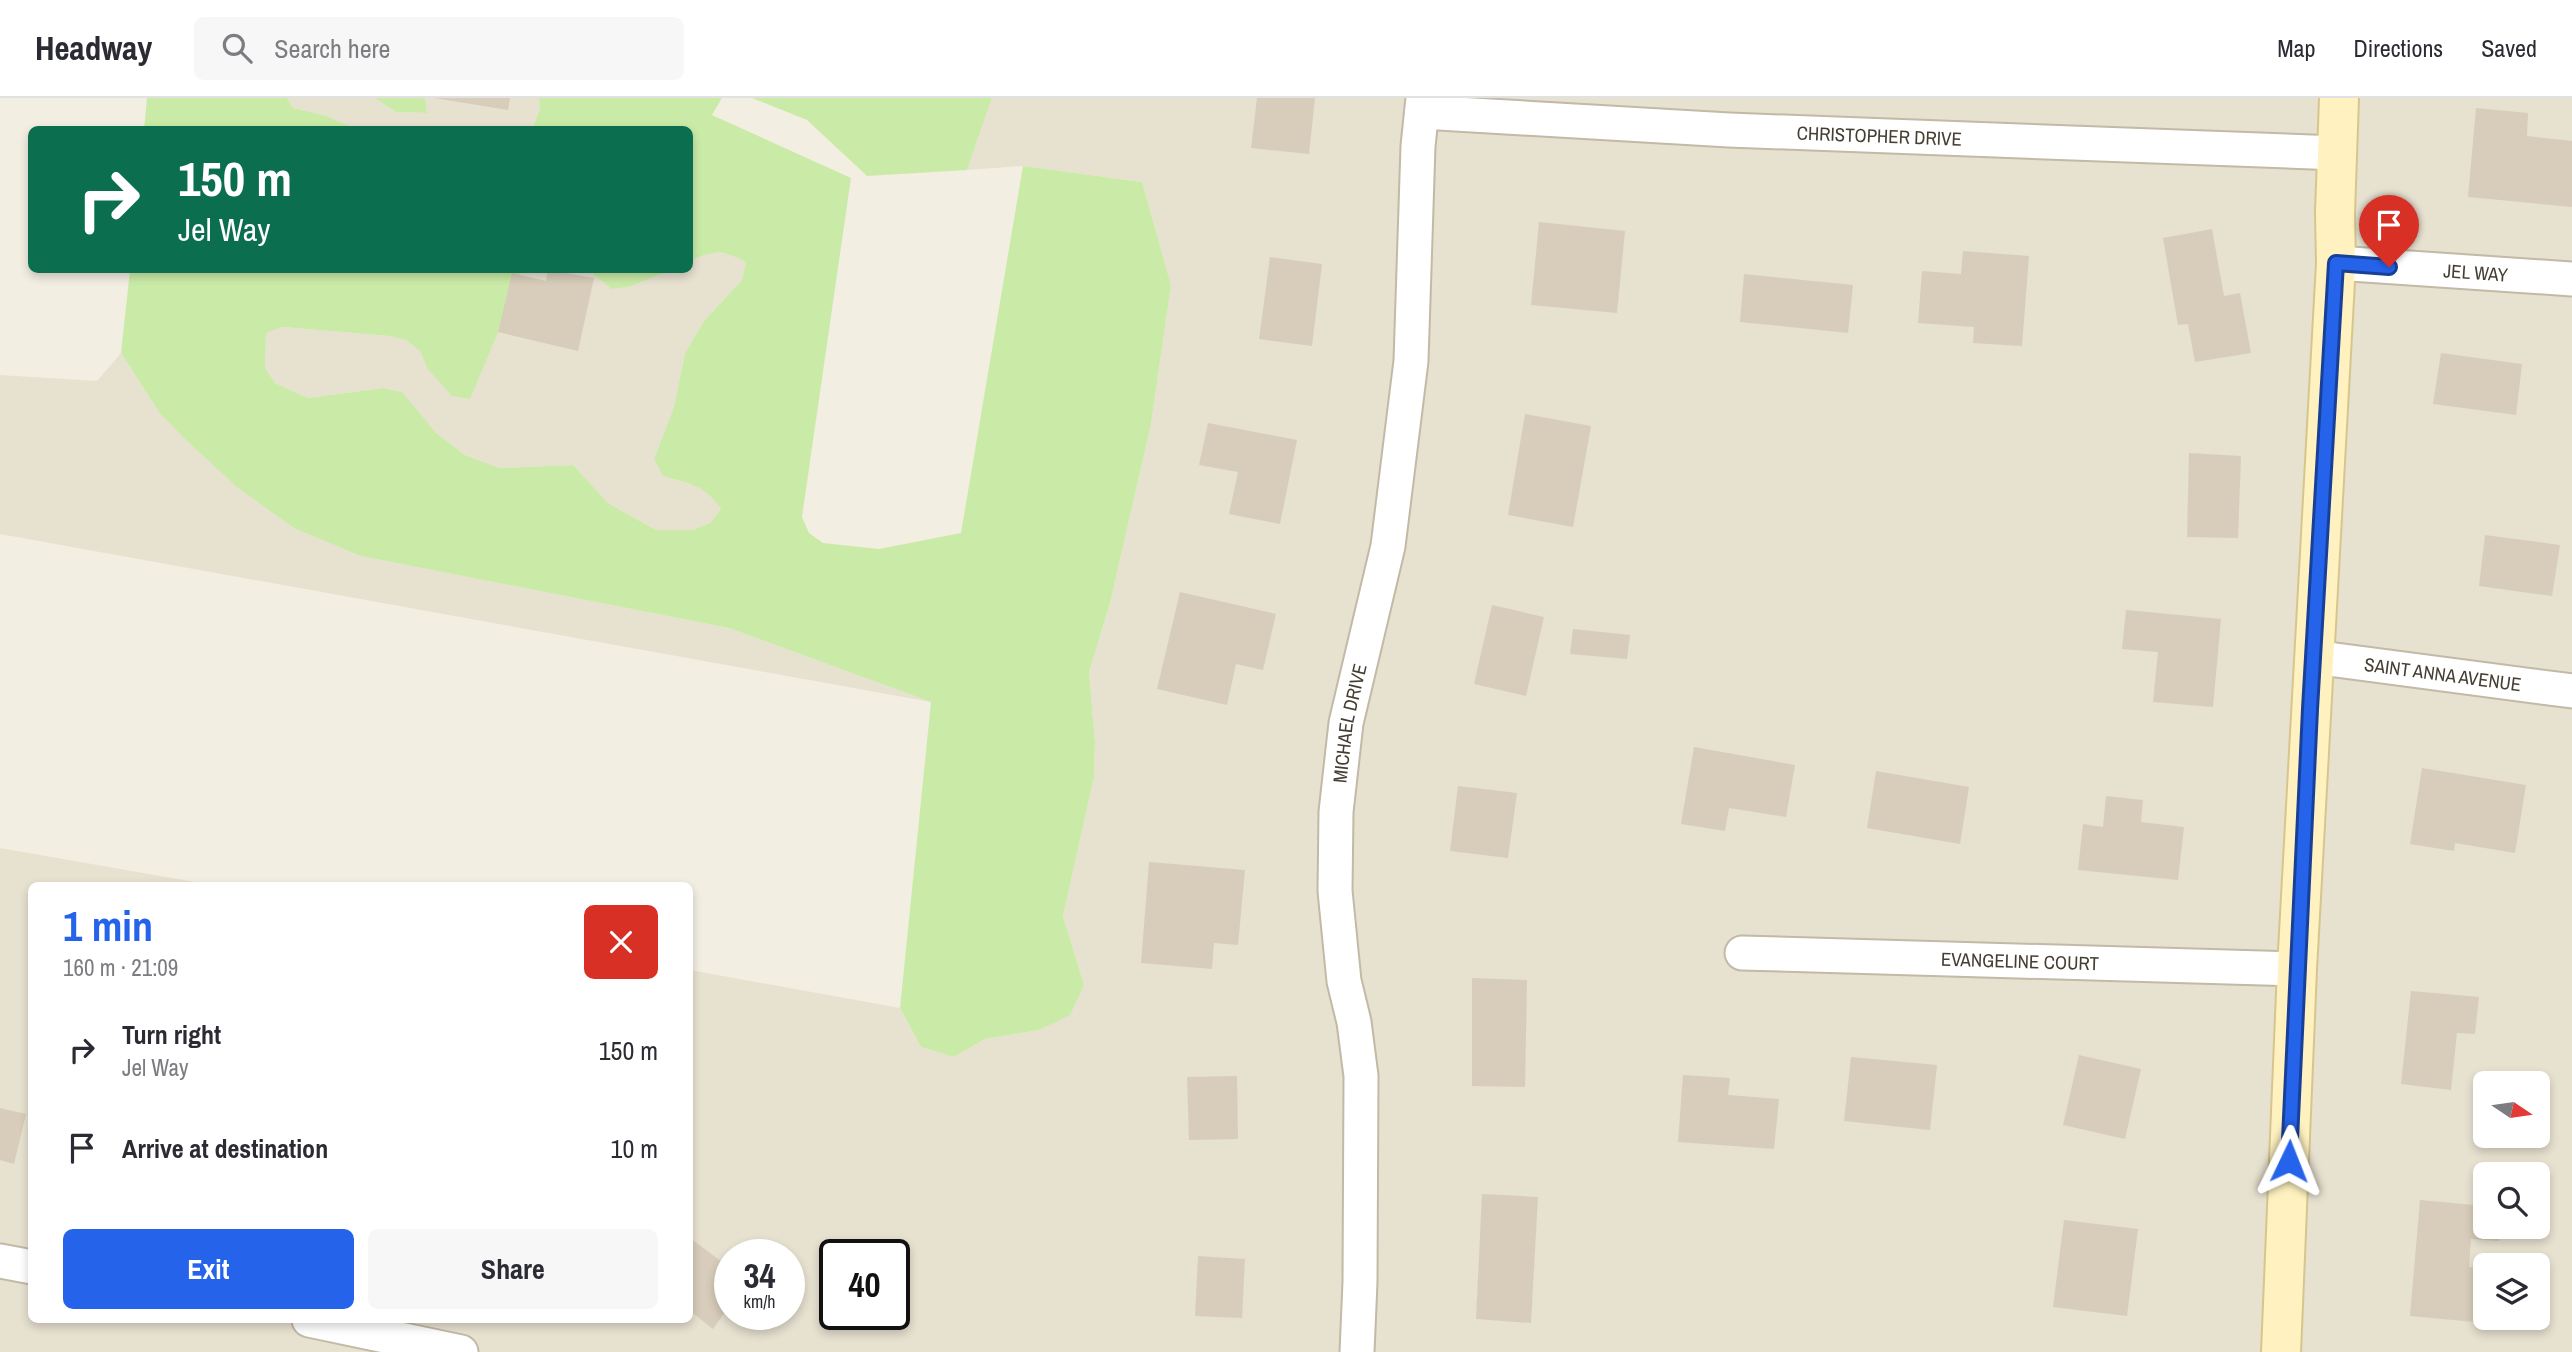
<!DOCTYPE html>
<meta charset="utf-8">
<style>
:root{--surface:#fff;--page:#f7f7f7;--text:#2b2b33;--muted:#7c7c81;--line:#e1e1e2;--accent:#2563eb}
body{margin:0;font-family:"Archivo Narrow",sans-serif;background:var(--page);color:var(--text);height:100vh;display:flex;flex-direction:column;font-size:26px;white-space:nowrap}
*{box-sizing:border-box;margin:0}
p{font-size:23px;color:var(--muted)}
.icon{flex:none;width:38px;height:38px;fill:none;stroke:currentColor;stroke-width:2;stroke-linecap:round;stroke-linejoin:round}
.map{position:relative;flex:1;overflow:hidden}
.side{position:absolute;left:28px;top:784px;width:665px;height:441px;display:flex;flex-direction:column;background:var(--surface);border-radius:10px;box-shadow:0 4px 10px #0003}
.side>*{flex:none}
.hud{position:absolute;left:28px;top:28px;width:665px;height:147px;border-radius:10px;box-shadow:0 4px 10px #0003;background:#0b6e4f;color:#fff;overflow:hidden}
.needle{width:46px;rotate:103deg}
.controls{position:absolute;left:2473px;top:973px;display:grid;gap:14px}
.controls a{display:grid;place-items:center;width:77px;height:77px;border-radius:10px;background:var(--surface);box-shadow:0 4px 10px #0003;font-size:35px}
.speed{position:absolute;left:714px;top:1141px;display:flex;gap:14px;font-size:35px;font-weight:700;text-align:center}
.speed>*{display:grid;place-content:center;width:91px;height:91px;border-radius:50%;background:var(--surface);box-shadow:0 4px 10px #0003;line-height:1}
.speed small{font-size:18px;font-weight:400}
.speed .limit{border:4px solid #111;border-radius:10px;background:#fff;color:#111}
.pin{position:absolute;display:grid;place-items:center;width:60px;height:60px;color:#fff;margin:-72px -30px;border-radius:50% 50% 50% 0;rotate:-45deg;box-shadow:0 0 7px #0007}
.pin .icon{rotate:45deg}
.me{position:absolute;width:77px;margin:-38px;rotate:2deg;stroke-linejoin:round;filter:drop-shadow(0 0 5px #0008)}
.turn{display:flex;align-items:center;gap:24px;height:147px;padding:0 35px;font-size:32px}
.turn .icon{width:91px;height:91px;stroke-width:2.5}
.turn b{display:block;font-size:49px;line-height:60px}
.round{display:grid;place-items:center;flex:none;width:74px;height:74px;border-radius:10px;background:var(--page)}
.summary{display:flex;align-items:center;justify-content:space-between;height:119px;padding:0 35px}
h1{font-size:42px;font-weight:800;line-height:52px;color:var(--accent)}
.primary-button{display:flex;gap:14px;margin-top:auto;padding:14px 35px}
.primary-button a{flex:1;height:80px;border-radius:10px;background:var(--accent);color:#fff;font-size:28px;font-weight:800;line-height:80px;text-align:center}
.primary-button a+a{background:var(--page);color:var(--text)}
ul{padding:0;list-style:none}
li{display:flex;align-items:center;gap:21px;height:98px;padding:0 35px}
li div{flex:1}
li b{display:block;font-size:26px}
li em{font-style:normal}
header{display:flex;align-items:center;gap:42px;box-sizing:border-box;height:98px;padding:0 35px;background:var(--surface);border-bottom:2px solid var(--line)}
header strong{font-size:33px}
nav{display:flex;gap:38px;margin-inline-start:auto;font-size:24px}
.search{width:490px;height:63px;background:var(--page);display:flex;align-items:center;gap:18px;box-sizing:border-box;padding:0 24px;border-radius:10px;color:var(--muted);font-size:26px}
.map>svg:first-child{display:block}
.residential{fill:#e7e1d0;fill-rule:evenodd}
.green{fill:#caeba7}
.building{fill:#d8cdba}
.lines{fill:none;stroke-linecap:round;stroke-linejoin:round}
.street-casing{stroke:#c2b9a7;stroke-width:37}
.secondary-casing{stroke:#d6c68e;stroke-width:42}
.street{stroke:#fff;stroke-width:33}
.secondary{stroke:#fff2c0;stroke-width:38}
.route-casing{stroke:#184099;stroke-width:18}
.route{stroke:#2563eb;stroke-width:12}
.labels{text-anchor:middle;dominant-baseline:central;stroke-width:5;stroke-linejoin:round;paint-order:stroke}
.street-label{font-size:19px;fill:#453e32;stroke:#fff}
</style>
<header>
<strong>Headway</strong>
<div class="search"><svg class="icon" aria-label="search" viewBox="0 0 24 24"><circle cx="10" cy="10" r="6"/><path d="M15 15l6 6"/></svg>Search here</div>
<nav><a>Map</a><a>Directions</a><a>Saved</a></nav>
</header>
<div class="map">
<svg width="2572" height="1254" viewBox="0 0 2572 1254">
<rect width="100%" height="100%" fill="#f3eee2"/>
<g class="residential">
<polygon points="287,0 375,0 396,14 426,15 425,0 539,0 540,11 532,31 355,32 327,18 293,10"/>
<path d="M 992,0 L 2572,0 L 2572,1254 L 0,1254 L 0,750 L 212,787 L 32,788 L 32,1222 L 690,1222 L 690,872 L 900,910 L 921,949 L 954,959 L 985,941 L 1039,932 L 1084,887 L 1063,818 L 1094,679 L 1095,644 L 1089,574 L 1110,505 L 1151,326 L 1171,187 L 1142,84 L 1023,68 L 967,72 ZM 2485,985 L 2538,985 L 2538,1038 L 2485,1038 ZM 2485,1076 L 2538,1076 L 2538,1129 L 2485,1129 ZM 730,1157 L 789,1157 L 789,1216 L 730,1216 ZM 835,1157 L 894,1157 L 894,1216 L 835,1216 ZM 2485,1167 L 2538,1167 L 2538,1220 L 2485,1220 Z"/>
<polygon points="712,154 730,156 746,164 742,182 704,223 685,255 674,309 654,361 663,378 696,387 711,396 721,411 710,425 693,432 656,432 608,405 573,367 500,370 465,357 436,335 401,294 383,290 308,300 275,285 265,270 266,235 283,229 389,238 406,242 420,253 427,270 520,182 521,172 588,172 613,191 629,189 671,172 690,172 690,163"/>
<polygon points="121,255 159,314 361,458 729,530 931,604 0,436 0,277 97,283"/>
</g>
<g class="green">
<polygon points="147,0 287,0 293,10 327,18 355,31 144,31"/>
<polygon points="375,0 425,0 427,15 396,14"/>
<path d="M 539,0 L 722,0 L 712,17 L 851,80 L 802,419 L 809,435 L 823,445 L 879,451 L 961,435 L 1023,68 L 1142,84 L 1171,187 L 1151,326 L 1110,505 L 1089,574 L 1095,644 L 1094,679 L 1063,818 L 1084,887 L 1070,917 L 1039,932 L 985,941 L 954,959 L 921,949 L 900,910 L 931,604 L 729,530 L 361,458 L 294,430 L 237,389 L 184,340 L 159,314 L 121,255 L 130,172 L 521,172 L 520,182 L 470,301 L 452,298 L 427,270 L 420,253 L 406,242 L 389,238 L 283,229 L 266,235 L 265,270 L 275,285 L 308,300 L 383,290 L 402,294 L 436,335 L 465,357 L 500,370 L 573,367 L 608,405 L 656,432 L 693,432 L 710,425 L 721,411 C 704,386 690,386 663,378 L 654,361 L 674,309 L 685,255 L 704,223 L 742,182 L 746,164 C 720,151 715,152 690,163 L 690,32 L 532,31 L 540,11 Z"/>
<polygon points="752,0 992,0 967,72 867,78 807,22"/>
<polygon points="588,172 671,172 629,189 612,191"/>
</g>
<g class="building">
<polygon points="434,0 510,0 508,12"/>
<polygon points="1257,0 1315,0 1309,56 1251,50"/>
<polygon points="2476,10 2528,15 2527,38 2572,43 2572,109 2468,99"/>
<polygon points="1539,124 1625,133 1617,215 1531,207"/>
<polygon points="2212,131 2224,198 2240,195 2251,255 2195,264 2188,226 2178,227 2163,140"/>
<polygon points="1963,153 2029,158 2022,248 1973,245 1974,229 1918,225 1922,173 1961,176"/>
<polygon points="1270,159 1322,166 1312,248 1259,241"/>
<polygon points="548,172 594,180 578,253 498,234 512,175 546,183"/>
<polygon points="1744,176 1853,187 1848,235 1740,224"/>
<polygon points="2441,255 2522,266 2516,317 2433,306"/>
<polygon points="1525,316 1591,328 1573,429 1508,417"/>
<polygon points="1208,325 1297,342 1280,426 1229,416 1238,374 1199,367"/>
<polygon points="2189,355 2241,358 2238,440 2187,439"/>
<polygon points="2485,437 2560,447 2552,498 2479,488"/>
<polygon points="1180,494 1276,516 1263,572 1236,566 1227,607 1157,591"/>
<polygon points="1492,507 1544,519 1526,598 1474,586"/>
<polygon points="2126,512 2221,521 2213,609 2153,604 2158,554 2122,551"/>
<polygon points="1573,531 1630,537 1627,561 1570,556"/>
<polygon points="1694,649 1795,667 1786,719 1729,710 1725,733 1681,726"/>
<polygon points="2422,670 2526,687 2515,755 2455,745 2454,753 2410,746"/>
<polygon points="1876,673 1969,689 1960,746 1867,730"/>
<polygon points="1458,688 1517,695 1508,760 1450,753"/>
<polygon points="2106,698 2143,702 2141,724 2184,729 2178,782 2078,772 2083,726 2103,729"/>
<polygon points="1149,764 1245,772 1238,847 1214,845 1212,871 1141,865"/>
<polygon points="1472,880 1527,882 1525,989 1472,988"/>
<polygon points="2411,893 2479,899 2475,936 2457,935 2451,992 2401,986"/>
<polygon points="2079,957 2141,971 2125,1041 2063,1027"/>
<polygon points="1851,959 1937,967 1930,1032 1844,1023"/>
<polygon points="1683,977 1730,980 1728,997 1779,1001 1774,1051 1678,1044"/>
<polygon points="1237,978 1238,1041 1189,1042 1187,979"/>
<polygon points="0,1010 26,1016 14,1066 0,1062"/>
<polygon points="1482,1096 1538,1099 1531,1225 1476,1221"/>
<polygon points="2420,1102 2485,1108 2485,1129 2500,1129 2499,1143 2471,1141 2469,1169 2485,1171 2485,1220 2497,1220 2496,1226 2410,1218"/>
<polygon points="2064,1122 2138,1131 2127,1218 2053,1209"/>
<polygon points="690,1140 730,1170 730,1207 713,1231 690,1213"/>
<polygon points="1198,1158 1245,1161 1242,1220 1195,1218"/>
</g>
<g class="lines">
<g class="street-casing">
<g id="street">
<path id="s1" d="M 1422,14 L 1729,32 L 2338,55"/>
<path id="s2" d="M 2336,165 L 2572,181"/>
<path id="s3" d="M 2313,559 L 2572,593"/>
<path id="s4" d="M 1742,855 L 2297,871"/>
<polyline points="0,1163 32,1169"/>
<polyline points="309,1222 461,1254"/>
<path id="s5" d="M 1357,1254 L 1360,1184 L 1361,978 L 1354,924 L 1344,883 L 1335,793 L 1336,714 L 1346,625 L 1388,448 L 1411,263 L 1418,48 L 1423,0"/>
</g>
</g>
<g class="secondary-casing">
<polyline id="secondary" points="2281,1254 2297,871 2336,165 2335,115 2339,0"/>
</g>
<use href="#street" class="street"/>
<use href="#secondary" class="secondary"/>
</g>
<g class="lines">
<g class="route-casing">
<polyline id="route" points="2289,1063 2310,611 2336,165 2389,169"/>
</g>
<use href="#route" class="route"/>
</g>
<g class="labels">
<g class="street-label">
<text stroke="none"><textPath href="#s1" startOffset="458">CHRISTOPHER DRIVE</textPath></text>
<text stroke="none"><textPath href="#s2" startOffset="140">JEL WAY</textPath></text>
<text stroke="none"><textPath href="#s3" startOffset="131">SAINT ANNA AVENUE</textPath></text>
<text stroke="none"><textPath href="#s5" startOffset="632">MICHAEL DRIVE</textPath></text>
<text stroke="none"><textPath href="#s4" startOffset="278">EVANGELINE COURT</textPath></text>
</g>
</g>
</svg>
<div class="controls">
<a><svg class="needle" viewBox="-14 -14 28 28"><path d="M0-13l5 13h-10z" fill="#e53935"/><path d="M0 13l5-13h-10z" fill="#7c7c81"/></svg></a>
<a><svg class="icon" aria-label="search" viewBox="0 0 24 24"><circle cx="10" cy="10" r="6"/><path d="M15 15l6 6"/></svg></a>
<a><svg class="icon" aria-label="layers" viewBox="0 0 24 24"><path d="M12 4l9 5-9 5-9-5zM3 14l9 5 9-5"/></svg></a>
</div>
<div class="speed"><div>34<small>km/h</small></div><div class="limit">40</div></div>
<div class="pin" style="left:2389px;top:169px;background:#d93025"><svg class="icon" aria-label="arrive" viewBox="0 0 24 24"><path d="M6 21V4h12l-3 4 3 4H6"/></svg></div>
<svg class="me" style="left:2289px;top:1063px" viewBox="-20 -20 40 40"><path d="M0-17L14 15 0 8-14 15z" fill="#2563eb" stroke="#fff" stroke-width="4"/></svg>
<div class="hud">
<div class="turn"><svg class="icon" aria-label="right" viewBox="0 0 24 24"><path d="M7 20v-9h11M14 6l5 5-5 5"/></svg><div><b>150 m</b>Jel Way</div></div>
</div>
<section class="side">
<div class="summary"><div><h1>1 min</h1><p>160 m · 21:09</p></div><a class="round" style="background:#d93025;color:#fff"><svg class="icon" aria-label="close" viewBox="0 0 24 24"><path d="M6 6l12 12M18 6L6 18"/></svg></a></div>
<ul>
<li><svg class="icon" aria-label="right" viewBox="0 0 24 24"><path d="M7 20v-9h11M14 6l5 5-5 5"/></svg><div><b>Turn right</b><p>Jel Way</p></div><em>150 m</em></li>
<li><svg class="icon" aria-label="arrive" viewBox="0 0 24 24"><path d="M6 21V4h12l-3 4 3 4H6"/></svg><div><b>Arrive at destination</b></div><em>10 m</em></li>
</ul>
<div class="primary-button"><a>Exit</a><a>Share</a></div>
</section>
</div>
